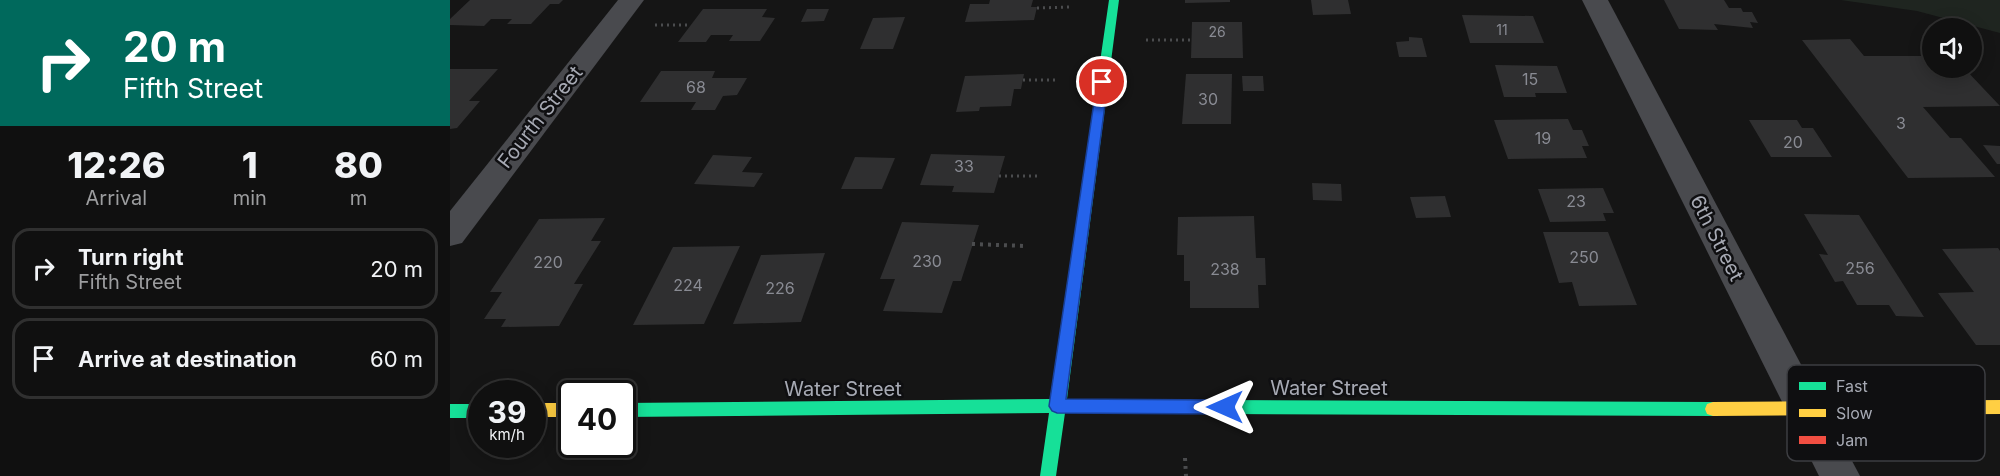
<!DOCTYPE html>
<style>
:root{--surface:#101010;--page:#1e1e1e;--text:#f1f3f6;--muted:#9c9d9f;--line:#303030}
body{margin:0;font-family:Inter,sans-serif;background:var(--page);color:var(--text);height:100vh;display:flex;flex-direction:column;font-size:22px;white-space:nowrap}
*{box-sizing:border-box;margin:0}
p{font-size:20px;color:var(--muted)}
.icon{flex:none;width:33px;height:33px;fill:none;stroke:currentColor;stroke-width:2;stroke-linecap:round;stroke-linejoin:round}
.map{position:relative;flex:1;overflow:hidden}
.sheet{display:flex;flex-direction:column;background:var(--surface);width:450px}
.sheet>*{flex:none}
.hud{background:#00695c;color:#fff;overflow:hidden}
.controls{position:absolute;left:1472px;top:18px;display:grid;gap:12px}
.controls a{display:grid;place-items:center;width:60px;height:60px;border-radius:50%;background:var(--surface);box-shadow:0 3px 15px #0003,0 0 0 2px var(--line);font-size:30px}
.speed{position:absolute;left:18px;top:380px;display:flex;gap:12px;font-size:30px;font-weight:700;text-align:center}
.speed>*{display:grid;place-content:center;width:78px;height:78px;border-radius:50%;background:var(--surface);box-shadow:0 3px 15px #0003,0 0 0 2px var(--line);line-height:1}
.speed small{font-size:15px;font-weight:400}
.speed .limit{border:3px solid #111;border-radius:9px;background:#fff;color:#111}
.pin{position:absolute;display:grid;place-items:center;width:51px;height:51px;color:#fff;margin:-26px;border:3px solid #fff;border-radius:50%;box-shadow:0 2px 6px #0007}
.me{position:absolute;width:66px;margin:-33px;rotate:270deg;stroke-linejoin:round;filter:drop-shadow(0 0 4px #0008)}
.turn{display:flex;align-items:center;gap:21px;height:126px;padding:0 24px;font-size:27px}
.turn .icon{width:78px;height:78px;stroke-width:2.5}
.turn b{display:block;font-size:42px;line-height:51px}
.eta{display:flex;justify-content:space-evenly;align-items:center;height:102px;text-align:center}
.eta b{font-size:36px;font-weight:800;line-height:42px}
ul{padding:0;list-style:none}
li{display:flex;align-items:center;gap:18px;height:81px;margin:0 12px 9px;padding:0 12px;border:3px solid var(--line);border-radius:18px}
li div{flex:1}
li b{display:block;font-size:22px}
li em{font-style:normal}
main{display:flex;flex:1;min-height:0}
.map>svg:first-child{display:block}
.green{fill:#1f2520}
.building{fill:#2f2f30}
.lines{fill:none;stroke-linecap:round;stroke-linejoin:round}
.path-far1{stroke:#4b4c4e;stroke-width:3;stroke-dasharray:2 4;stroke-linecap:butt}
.path{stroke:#4b4c4e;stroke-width:4;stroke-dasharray:3 5;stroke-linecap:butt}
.street{fill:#494a4e;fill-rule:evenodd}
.fast{fill:#16e098;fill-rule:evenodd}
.slow{fill:#ffcf43;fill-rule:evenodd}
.jam{fill:#f24e42;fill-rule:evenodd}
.route{fill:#2563eb;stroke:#184099;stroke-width:1.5}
.labels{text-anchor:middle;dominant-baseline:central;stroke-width:5;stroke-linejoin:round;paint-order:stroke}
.far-number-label{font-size:14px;fill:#898b93}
.number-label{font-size:16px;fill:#898b93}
.street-label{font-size:20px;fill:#a7aab4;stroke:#0f0f11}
.key{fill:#0f0f11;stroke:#3d3e42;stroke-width:1.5}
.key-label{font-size:16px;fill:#a7aab4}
</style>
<main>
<section class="sheet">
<div class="hud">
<div class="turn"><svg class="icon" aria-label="right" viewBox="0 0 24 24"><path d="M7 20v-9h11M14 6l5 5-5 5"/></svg><div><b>20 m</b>Fifth Street</div></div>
</div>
<div class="eta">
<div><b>12:26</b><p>Arrival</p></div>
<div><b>1</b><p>min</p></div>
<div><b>80</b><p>m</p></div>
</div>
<ul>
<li><svg class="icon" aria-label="right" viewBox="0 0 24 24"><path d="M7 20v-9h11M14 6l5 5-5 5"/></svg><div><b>Turn right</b><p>Fifth Street</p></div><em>20 m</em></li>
<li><svg class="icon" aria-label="arrive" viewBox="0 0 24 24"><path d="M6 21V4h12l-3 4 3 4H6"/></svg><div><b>Arrive at destination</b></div><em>60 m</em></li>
</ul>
</section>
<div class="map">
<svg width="1550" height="476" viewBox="0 0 1550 476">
<rect width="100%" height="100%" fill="#151515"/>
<polygon class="green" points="1391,0 1550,0 1550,33 1467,11"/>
<g class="building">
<polygon points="20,0 113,0 109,4 100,4 81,24 57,24 62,19 41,19 34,26 0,25 0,19"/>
<polygon points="540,0 583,0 581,7 587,7 584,20 515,22 520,4 539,4"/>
<polygon points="735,0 780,0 780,2 735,3"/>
<polygon points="861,0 898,0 901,14 863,15"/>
<polygon points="1214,0 1274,0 1279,8 1291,8 1293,12 1302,12 1308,23 1300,22 1303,28 1264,24 1268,30 1229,29"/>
<polygon points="253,9 317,9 312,17 325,18 310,41 279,41 283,35 261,35 256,42 228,42"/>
<polygon points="357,9 379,9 374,21 351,22"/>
<polygon points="1012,15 1083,16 1094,43 1020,43"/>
<polygon points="455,17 443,49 410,49 423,18"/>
<polygon points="742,22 792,22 793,58 741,58"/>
<polygon points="959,37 972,38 977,57 949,57 946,42 959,41"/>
<polygon points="1400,39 1414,56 1482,56 1482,68 1514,68 1550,106 1473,107 1500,138 1511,138 1545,177 1458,178 1352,40"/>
<polygon points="1045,65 1107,66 1117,93 1085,93 1086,97 1054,97"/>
<polygon points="0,69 48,69 19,101 30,101 7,128 0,129"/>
<polygon points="211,71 265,71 262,78 297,78 287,95 273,96 265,110 241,110 246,102 190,102"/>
<polygon points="574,74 571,89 564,89 561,106 530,107 529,111 506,112 515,76"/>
<polygon points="736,74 782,74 781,124 732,124"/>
<polygon points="792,76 813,76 814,91 793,91"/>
<polygon points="1118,119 1123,130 1132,130 1139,146 1132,146 1137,158 1058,159 1044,120"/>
<polygon points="1299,120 1347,120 1352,128 1363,128 1382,157 1321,157"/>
<polygon points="1533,145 1550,146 1550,164 1547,164"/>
<polygon points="481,154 555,156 544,193 502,192 504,186 470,185"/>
<polygon points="263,155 302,157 292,172 313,173 304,187 244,184"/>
<polygon points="405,157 445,158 432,189 391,189"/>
<polygon points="862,183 891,184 892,201 863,200"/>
<polygon points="1153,188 1164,213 1153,213 1156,221 1100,222 1088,189"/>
<polygon points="995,196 1001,217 966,218 960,197"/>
<polygon points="1354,214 1409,215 1474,317 1446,316 1439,305 1407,305 1393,281 1385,282 1369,254 1378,255"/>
<polygon points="804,216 806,258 815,258 816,285 808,285 809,308 740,308 740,281 734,281 734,255 727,255 728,217"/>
<polygon points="155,218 141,241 151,241 124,284 133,284 109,326 51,327 56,319 34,319 52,292 40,292 89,219"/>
<polygon points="452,222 529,225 511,281 503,281 492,313 433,311 445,279 430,279"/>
<polygon points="1093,232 1158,232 1187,305 1129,306 1122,282 1109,283"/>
<polygon points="290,246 254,324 183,325 223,247"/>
<polygon points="1548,248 1550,251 1550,345 1526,345 1488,293 1524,292 1492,249"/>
<polygon points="375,253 351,322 283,324 311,255"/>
</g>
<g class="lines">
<g class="path-far1">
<polyline points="587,8 621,7"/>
<polyline points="205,25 240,25"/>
<polyline points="696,40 741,40"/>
<polyline points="573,80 608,80"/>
<polyline points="549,176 589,176"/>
</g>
<g class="path">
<polyline points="522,244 575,246"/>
<polyline points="735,458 736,476"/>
</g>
<g class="street">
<polygon points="168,0 194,0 12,243 0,246 0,211"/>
<polygon points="1132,0 1158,0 1410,476 1369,476"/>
</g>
<g class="fast">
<polygon points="659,0 669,0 617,399 630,401 632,406 630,411 615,413 606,476 590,476 599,413 172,417 172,403 601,399"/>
<polygon points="775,400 1263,402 1269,404 1271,409 1269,414 1263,416 775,414 769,412 767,407 769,402"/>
<rect x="0" y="404" width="32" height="14"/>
</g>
<g class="slow">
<polygon points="1550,400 1550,414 1263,416 1257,414 1255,409 1257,404 1263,402"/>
<rect x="82" y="403" width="40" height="14"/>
</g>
<polygon class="jam" points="624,399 775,400 781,402 783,407 781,412 775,414 624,413 618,411 616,406 618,401"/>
</g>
<polygon class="route" points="652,78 658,82 616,399 775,400 780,402 783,407 780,412 775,414 607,413 602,411 599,406 647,82"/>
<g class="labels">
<g class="far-number-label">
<text x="1052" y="29">11</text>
<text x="767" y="31">26</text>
</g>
<g class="number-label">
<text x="1080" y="79">15</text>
<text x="246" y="87">68</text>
<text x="758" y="99">30</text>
<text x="1451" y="123">3</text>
<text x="1093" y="138">19</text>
<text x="1343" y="142">20</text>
<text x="514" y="166">33</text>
<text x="1126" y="201">23</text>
<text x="1134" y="257">250</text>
<text x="477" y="261">230</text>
<text x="98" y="262">220</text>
<text x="1410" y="268">256</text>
<text x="775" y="269">238</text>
<text x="238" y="285">224</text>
<text x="330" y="288">226</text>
</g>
<g class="street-label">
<text transform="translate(90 117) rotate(-52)">Fourth Street</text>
<text transform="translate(1267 238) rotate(63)">6th Street</text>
<text x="879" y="388">Water Street</text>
<text x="393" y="389">Water Street</text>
</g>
</g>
<rect x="1337" y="365" width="198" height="96" rx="9" class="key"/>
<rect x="1349" y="382" width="27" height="8" fill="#16e098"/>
<rect x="1349" y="409" width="27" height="8" fill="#ffcf43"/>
<rect x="1349" y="436" width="27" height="8" fill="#f24e42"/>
<g class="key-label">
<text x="1386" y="392">Fast</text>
<text x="1386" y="419">Slow</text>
<text x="1386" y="446">Jam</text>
</g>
</svg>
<div class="controls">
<a><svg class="icon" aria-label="sound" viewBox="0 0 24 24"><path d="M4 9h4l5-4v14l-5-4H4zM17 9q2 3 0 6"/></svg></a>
</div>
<div class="speed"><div>39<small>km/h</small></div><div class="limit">40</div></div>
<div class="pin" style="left:652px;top:82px;background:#d93025"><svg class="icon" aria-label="arrive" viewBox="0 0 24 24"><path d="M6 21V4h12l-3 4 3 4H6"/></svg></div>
<svg class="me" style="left:775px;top:407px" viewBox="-20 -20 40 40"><path d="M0-17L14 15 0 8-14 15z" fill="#2563eb" stroke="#fff" stroke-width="4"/></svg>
</div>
</main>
